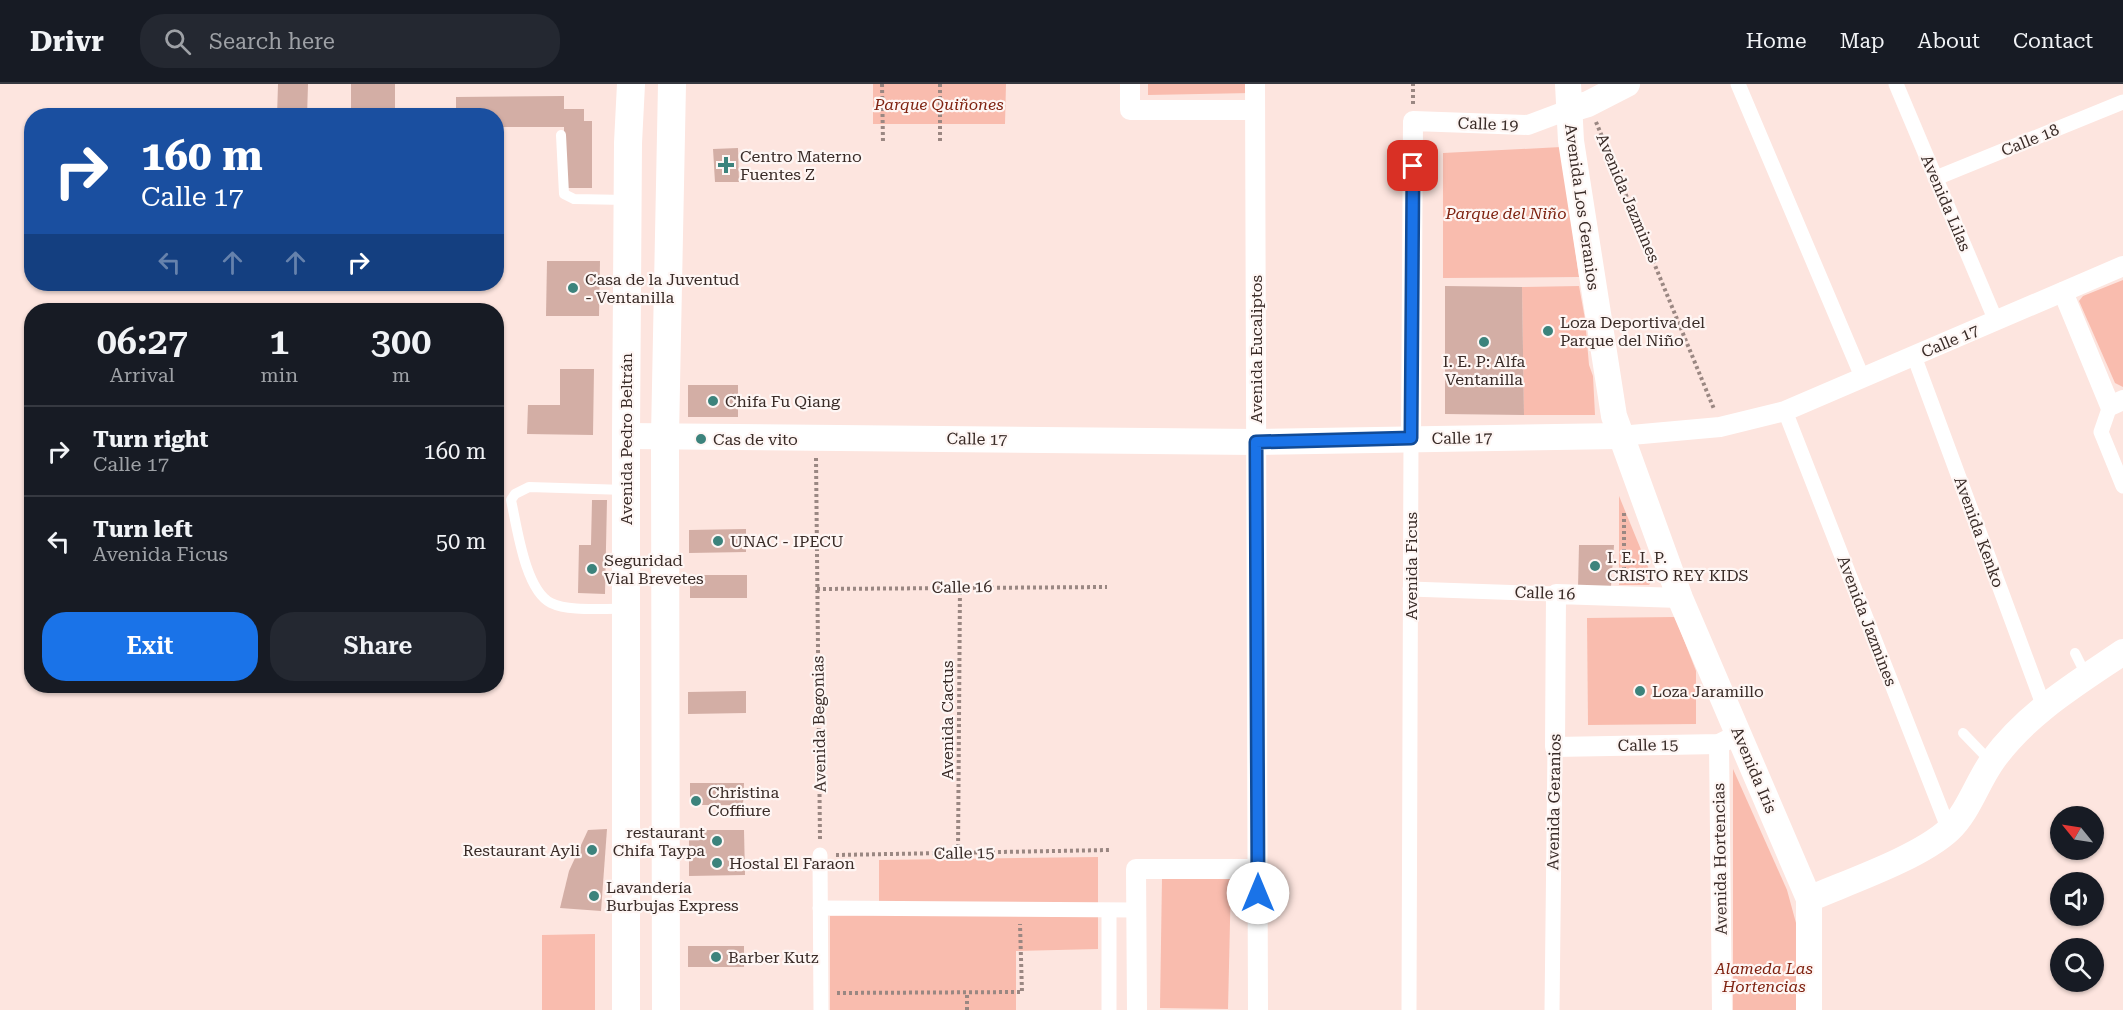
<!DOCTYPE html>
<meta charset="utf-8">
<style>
:root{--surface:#171b24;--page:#242831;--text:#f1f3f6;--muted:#9ea1a6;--line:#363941;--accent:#1a73e8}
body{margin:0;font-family:"Roboto Serif",serif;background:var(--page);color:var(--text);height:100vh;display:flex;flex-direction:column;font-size:22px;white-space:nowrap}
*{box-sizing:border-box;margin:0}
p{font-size:20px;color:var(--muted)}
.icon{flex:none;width:33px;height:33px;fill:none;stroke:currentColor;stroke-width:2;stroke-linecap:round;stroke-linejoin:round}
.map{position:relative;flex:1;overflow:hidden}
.side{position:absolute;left:24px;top:219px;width:480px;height:390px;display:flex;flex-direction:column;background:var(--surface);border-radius:24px;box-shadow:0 2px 4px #0004}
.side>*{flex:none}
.guide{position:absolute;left:24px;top:24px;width:480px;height:183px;border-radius:24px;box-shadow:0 2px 4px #0004;background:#1a4fa0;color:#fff;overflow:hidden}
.needle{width:39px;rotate:300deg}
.controls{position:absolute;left:2050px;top:722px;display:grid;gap:12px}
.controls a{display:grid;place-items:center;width:54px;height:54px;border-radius:50%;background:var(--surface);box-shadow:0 2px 4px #0004;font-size:30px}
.pin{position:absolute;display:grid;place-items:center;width:51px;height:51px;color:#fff;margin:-26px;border-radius:12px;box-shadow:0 3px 9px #0006}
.me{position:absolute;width:66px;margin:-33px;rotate:0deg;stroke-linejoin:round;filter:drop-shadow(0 0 4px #0008)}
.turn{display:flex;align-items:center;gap:21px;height:126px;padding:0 18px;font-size:27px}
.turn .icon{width:78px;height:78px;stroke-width:2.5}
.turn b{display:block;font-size:42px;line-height:51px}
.lanes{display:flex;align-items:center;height:57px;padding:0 18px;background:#0003;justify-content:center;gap:30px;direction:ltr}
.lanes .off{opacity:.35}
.eta{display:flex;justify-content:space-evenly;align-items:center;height:102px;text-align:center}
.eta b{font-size:36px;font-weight:600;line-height:42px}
.primary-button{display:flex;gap:12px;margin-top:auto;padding:12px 18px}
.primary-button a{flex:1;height:69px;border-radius:24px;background:var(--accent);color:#fff;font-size:24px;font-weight:600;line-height:69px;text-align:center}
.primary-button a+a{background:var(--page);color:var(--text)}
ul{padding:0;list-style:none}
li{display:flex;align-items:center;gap:18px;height:90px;padding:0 18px;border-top:2px solid var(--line)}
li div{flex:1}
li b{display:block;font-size:22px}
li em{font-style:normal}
header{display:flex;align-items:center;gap:36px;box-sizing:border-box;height:84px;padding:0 30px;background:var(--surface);border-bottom:2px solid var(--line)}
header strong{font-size:28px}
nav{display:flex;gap:33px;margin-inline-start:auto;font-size:21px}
.search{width:420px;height:54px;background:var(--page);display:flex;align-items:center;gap:15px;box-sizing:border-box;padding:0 21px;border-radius:24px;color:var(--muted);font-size:22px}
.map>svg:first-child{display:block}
.green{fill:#f9bcae}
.building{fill:#d3aea5}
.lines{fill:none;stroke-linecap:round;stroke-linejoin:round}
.path{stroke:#9a8782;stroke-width:4;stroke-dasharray:3 3;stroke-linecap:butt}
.service{stroke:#fff;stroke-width:10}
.pedestrian{stroke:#fff;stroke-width:15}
.minor{stroke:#fff;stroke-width:20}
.tertiary{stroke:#fff;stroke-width:26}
.secondary{stroke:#fff;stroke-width:28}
.route-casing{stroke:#114b97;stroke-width:15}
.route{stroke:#1a73e8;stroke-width:10}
.poi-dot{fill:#3c837c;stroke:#fef6f4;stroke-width:2}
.labels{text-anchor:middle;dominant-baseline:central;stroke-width:4.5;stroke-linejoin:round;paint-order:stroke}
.park-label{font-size:16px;font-style:italic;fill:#7f2210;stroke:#fef6f4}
.street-label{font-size:16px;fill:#392b27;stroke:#fef6f4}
.poi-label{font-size:16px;fill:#392b27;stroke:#fef6f4;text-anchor:start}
</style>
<header>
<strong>Drivr</strong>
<div class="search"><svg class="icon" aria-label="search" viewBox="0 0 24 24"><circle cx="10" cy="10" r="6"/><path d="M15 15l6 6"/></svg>Search here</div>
<nav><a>Home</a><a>Map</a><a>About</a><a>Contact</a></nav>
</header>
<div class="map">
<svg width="2123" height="926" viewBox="0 0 2123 926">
<rect width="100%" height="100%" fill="#fde5df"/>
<g class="green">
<polygon points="873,0 1006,0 1005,40 873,40"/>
<polygon points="1148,0 1251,0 1251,9 1148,11"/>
<polygon points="1561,63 1579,193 1443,194 1443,69"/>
<polygon points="2123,196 2123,303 2115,299 2079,217 2083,212"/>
<polygon points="1579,202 1585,235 1589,281 1593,292 1595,331 1524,331 1522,203"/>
<polygon points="1619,412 1653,495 1649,501 1619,501"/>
<polygon points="1675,533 1696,587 1696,640 1588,641 1587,534"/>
<polygon points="1733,685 1787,806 1796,839 1797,926 1733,926"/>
<polygon points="1098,773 1098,865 1016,867 1016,926 830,926 830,832 879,831 879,776"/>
<polygon points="1162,794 1231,795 1228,925 1160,924"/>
<polygon points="595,850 595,926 542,926 542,851"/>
</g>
<g class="building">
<polygon points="278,0 308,0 307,32 277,32"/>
<rect x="351" y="0" width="44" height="32"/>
<polygon points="564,12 564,25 584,25 584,37 592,37 592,104 564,104 564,43 496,43 496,32 456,32 456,13"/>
<polygon points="738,64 739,98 715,98 713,65"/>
<polygon points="547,177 600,177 599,232 546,232"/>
<polygon points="1445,202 1522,203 1524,331 1445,330"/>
<polygon points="560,285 594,285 593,351 527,350 528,321 560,321"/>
<rect x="688" y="301" width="50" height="32"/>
<polygon points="592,416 607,416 605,510 578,509 579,461 591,461"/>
<polygon points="746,445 746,468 689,469 689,446"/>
<polygon points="1579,461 1614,461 1611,503 1578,504"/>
<rect x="690" y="491" width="57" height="23"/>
<polygon points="746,607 746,629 688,630 688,608"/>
<polygon points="690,699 744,699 743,721 690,721"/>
<polygon points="607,745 601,827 560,824 569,787 588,746"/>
<polygon points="689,746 744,746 745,791 689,792"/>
<rect x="688" y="862" width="56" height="21"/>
</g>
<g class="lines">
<g class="path">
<polyline points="882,0 883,58"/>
<polyline points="940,0 940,57"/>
<polyline points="1413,20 1413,0"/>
<polyline points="1596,38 1714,325"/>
<polyline points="816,374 820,756"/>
<polyline points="1624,429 1624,493"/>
<polyline points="817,505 1107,503"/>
<polyline points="958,769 960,503"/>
<polyline points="836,771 1109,766"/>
<polyline points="837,909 1022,908 1020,840"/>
<polyline points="967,926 967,908"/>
</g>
<g class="service">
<polyline points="561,51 564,110 574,115 627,116"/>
<path d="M 626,525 C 605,524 569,528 551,519 C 525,506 517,443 511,416 L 515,410 L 529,403 L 626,406"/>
<polyline points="2075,569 2087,593"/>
<polyline points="1963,649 1991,678"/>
</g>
<g class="pedestrian">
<polyline points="1738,0 1863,295"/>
<polyline points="1896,0 1996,237"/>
<polyline points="1936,94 2123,18"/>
<polyline points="1914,272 2044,623"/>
<polyline points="2110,322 2101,348 2123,402"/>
<polyline points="1785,327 1949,746"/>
<polyline points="1410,505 1556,510"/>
<polyline points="820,771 821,926"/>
<polyline points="820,824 1136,826"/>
<polyline points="1109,827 1109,926"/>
<polyline points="1409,926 1411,354"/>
<polyline points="1552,926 1555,663"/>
</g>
<g class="minor">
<polyline points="1130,0 1130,26 1255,26"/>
<polyline points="1255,0 1258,926"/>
<polyline points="2063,208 2110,322 2123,316"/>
<polyline points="1620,352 1720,343 1785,327 2123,182"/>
<polyline points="1411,354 1413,37 1528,41 1568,26"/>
<polyline points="1680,514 1556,510 1555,663 1719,660 1739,650"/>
<polyline points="1719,660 1722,926"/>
<polyline points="1137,926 1136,785 1258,785"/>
</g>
<g class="tertiary">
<polyline points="1568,0 1571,57 1614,332 1680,514 1809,815 1809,926"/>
<polyline points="1568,26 1588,20 1627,0"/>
<polyline points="626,352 1256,358 1620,352"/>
<path d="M 1809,815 C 1848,798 1919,774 1949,746 C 1969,727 1977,698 1993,676 C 2027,629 2076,600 2123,568"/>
</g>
<g class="secondary">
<polyline points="626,926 626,352 628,59 631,0"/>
<polyline points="666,926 665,352 672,0"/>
</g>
</g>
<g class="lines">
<g class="route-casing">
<polyline id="route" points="1258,809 1256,358 1411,354 1413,82"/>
</g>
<use href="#route" class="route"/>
</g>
<g class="poi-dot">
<path d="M723 72h6v6h6v6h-6v6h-6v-6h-6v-6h6z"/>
<circle cx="573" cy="204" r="6"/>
<circle cx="1548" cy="247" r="6"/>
<circle cx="1484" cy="258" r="6"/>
<circle cx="713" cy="317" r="6"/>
<circle cx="701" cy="355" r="6"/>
<circle cx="718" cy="457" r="6"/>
<circle cx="1595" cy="482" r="6"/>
<circle cx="592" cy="485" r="6"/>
<circle cx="1640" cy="607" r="6"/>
<circle cx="696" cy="717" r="6"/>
<circle cx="717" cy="757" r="6"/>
<circle cx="592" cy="766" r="6"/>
<circle cx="717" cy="779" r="6"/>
<circle cx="594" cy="812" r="6"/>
<circle cx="716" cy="873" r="6"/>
</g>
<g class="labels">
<g class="park-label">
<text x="939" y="20">Parque Quiñones</text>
<text x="1506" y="129">Parque del Niño</text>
<text x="1764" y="884">Alameda Las<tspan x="1764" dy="18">Hortencias</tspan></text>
</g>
<g class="street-label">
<text transform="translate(1488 40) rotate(2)">Calle 19</text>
<text transform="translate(2030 56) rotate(-22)">Calle 18</text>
<text transform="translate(1628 114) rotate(67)">Avenida Jazmines</text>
<text transform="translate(1946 119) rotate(67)">Avenida Lilas</text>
<text transform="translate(1582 123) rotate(82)">Avenida Los Geranios</text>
<text transform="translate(1950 257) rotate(-23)">Calle 17</text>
<text transform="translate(1256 265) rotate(-90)">Avenida Eucaliptos</text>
<text transform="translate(1462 354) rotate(-1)">Calle 17</text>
<text transform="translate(626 355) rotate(-90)">Avenida Pedro Beltrán</text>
<text transform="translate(977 355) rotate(1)">Calle 17</text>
<text transform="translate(1979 448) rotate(70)">Avenida Kenko</text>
<text transform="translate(1411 482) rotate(-90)">Avenida Ficus</text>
<text transform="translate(962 503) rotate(-1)">Calle 16</text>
<text transform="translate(1545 509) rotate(2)">Calle 16</text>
<text transform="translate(1867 537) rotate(69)">Avenida Jazmines</text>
<text transform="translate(947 636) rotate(-90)">Avenida Cactus</text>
<text transform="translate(819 640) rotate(-91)">Avenida Begonias</text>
<text transform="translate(1648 661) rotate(-1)">Calle 15</text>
<text transform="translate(1754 686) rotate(67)">Avenida Iris</text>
<text transform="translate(1554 718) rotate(-89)">Avenida Geranios</text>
<text transform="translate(964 769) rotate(-1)">Calle 15</text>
<text transform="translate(1720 775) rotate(-91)">Avenida Hortencias</text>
</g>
<g class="poi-label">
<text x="740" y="72">Centro Materno<tspan x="740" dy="18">Fuentes Z</tspan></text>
<text x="585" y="195">Casa de la Juventud<tspan x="585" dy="18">- Ventanilla</tspan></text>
<text x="1560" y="238">Loza Deportiva del<tspan x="1560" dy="18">Parque del Niño</tspan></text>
<text x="1484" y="277" text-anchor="middle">I. E. P: Alfa<tspan x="1484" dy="18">Ventanilla</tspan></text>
<text x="725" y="317">Chifa Fu Qiang</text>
<text x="713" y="355">Cas de vito</text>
<text x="730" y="457">UNAC - IPECU</text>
<text x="1607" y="473">I. E. I. P.<tspan x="1607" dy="18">CRISTO REY KIDS</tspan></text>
<text x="604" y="476">Seguridad<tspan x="604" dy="18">Vial Brevetes</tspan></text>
<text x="1652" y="607">Loza Jaramillo</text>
<text x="708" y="708">Christina<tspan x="708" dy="18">Coffiure</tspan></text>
<text x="705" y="748" text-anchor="end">restaurant<tspan x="705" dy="18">Chifa Taypa</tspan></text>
<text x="580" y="766" text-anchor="end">Restaurant Ayli</text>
<text x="729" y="779">Hostal El Faraon</text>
<text x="606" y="803">Lavandería<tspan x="606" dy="18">Burbujas Express</tspan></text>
<text x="728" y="873">Barber Kutz</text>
</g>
</g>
</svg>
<div class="controls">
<a><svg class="needle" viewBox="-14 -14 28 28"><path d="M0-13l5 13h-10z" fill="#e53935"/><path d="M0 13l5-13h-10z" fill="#9ea1a6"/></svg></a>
<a><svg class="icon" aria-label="sound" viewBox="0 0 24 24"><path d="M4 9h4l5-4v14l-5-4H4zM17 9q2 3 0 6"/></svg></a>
<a><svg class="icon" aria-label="search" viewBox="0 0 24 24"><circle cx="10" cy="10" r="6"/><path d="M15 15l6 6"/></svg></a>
</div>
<div class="pin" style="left:1413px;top:82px;background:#d93025"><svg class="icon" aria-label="arrive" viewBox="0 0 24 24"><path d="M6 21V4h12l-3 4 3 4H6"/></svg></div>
<svg class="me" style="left:1258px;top:809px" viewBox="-20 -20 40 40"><circle r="19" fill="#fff"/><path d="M0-13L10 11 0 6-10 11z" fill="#1a73e8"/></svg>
<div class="guide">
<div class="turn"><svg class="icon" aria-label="right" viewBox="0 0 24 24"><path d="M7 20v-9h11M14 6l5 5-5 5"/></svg><div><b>160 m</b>Calle 17</div></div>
<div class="lanes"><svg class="icon off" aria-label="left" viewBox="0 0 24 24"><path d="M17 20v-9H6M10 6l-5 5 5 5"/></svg><svg class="icon off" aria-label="ahead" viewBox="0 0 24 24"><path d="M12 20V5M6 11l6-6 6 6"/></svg><svg class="icon off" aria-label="ahead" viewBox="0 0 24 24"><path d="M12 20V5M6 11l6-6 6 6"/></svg><svg class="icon" aria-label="right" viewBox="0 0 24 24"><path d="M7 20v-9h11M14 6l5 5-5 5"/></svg></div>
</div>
<section class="side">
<div class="eta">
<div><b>06:27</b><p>Arrival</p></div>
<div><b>1</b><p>min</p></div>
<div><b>300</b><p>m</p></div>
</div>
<ul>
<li><svg class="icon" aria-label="right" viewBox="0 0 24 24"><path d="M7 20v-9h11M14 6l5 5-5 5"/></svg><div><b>Turn right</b><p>Calle 17</p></div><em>160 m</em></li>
<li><svg class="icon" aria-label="left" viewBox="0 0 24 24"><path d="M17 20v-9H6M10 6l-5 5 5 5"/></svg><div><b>Turn left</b><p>Avenida Ficus</p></div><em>50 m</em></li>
</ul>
<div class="primary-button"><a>Exit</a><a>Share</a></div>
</section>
</div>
